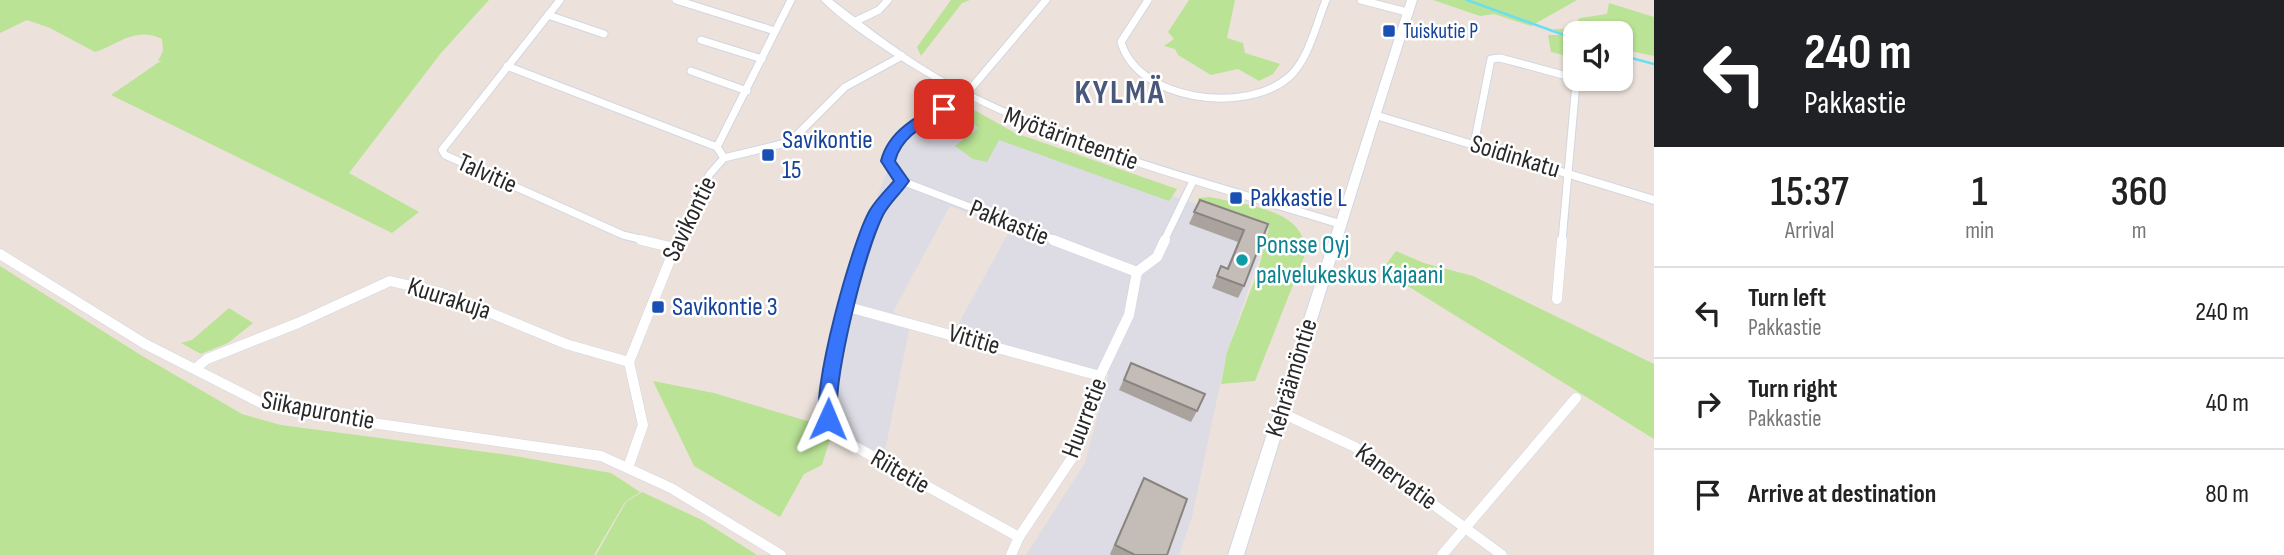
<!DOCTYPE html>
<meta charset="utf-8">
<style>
:root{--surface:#fff;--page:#f2f2f2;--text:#222;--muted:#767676;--line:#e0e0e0}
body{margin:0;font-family:"Sofia Sans Condensed",sans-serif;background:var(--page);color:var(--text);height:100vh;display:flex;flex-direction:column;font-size:26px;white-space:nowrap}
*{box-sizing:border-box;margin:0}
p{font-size:23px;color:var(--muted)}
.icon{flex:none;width:38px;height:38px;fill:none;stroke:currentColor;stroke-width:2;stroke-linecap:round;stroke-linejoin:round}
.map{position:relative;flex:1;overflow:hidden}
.side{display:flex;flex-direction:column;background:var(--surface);width:630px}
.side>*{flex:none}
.hud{background:#202124;color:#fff;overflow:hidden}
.fabs{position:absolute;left:1563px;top:21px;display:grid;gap:14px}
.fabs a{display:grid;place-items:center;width:70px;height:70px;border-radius:14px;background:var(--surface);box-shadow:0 2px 5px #0004;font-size:35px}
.pin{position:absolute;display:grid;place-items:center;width:60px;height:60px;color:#fff;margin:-30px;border-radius:14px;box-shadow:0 4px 10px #0006}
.me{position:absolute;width:77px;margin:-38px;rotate:1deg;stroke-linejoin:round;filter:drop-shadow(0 0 5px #0008)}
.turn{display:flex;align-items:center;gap:24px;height:147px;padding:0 35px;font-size:32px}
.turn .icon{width:91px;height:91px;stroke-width:2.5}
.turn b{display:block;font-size:49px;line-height:60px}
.eta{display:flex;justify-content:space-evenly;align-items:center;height:119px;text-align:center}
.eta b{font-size:42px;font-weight:600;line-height:49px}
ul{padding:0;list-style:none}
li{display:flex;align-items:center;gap:21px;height:91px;padding:0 35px;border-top:2px solid var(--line)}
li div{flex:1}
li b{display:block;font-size:26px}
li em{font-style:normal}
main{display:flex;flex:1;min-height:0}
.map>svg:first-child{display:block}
.industrial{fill:#dddbe4}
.green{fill:#bae396}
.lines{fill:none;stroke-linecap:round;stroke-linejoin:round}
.stream{stroke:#6bdef0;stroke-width:2.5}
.street-far1-casing{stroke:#d0d6e2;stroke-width:9}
.street-casing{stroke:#d0d6e2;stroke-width:11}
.secondary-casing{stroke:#d0d6e2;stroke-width:2}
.street-far1{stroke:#fff;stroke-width:7}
.street{stroke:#fff;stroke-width:10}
.secondary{fill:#fff;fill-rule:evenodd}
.wall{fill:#a9a29d}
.building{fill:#c4bcb7;stroke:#898480;stroke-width:2}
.route{fill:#3776fc;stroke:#244da4;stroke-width:2}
.transit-dot{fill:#1a4fb4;stroke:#fff;stroke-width:2.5}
.culture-dot{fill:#0f9aa8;stroke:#fff;stroke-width:2.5}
.labels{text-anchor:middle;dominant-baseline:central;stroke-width:5;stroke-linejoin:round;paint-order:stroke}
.far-transit-label{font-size:21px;fill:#164399;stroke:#fff;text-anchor:start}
.street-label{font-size:26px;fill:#292929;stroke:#fff}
.transit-label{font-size:26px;fill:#164399;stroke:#fff;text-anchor:start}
.culture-label{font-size:26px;fill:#0d838f;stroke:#fff;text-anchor:start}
.district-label{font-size:33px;font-weight:bold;letter-spacing:2px;fill:#49587a;stroke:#fff}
</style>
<main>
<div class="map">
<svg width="1654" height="555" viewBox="0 0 1654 555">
<rect width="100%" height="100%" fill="#ece2db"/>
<polygon class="industrial" points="949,104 993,137 1269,228 1227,352 1192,517 1179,555 1026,555 1085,463 1109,374 955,330 1010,230 950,206 893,312 911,320 882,466 818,427 843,284 903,130"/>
<g class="green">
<path d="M 0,0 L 489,0 L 441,53 L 349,173 L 419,212 L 392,233 L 111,95 L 162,60 L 158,61 L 163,51 L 162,39 C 135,26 118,45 95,52 L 50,28 L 27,20 L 0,33 Z"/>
<polygon points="951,0 970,0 962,3 921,56 917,47"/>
<polygon points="1189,0 1235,0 1227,38 1243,43 1245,53 1280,64 1273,74 1259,81 1238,69 1211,75 1178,55 1175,49 1164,46 1174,39 1168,32"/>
<polygon points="1433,0 1577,0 1531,26 1494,14 1480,16"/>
<polygon points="1609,3 1654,17 1654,56 1621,49 1620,33 1575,33 1575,58 1551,52 1548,35 1562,35 1554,29 1569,29 1580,18 1607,14"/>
<polygon points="957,106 976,111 1015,133 1177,189 1169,201 999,140 987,162 973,159 955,146 978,128"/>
<path d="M 1210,197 C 1244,205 1304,208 1306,252 L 1255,381 L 1221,384 L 1227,352 L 1258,271 L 1269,228 L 1200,205 L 1198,198 Z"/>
<polygon points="1396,251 1424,263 1473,276 1654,364 1654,439 1382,270"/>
<polygon points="0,266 139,354 242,414 281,425 509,455 611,473 640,492 625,502 594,555 0,555"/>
<polygon points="229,308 253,323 228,343 201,354 181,343 192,340"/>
<polygon points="653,381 714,393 814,423 830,439 822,465 804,474 780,517 694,466"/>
<polygon points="642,492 702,520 757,555 596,555 626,502"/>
</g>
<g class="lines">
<g class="stream">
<polyline points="1467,0 1575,39"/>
<polyline points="1620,55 1654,64"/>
</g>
<g class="street-far1-casing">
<g id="street-far1">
<polyline points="560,0 442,150 445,155 623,235 648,241"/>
<polyline points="676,0 775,31"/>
<polyline points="1046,0 962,99 897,139 888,161 902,181 1058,241"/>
<path d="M 1148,0 L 1121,42 C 1138,101 1245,115 1289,77 C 1309,59 1316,24 1326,0"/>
<polyline points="1361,0 1407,12"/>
<polyline points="548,15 604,34"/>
<polyline points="854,22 879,10 888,0"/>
<polyline points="701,40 762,59"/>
<polyline points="507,66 717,147 724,158"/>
<polyline points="691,71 747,91"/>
<polyline points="1474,145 1491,59 1500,58 1567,76 1576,83 1562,241"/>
<polyline points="717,147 791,0"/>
<polyline points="677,241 709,175 724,158 790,142 845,87 902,56"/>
<polyline points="865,241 877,210 902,181"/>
<polyline points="1164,241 1193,181"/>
</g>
</g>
<g class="street-casing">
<g id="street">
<polyline points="641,240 674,248"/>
<path d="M 866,240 C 854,277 818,385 828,420 C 830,428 839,435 845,441 L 1019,537"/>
<polyline points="1053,240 1137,272 1157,257 1165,240"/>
<polyline points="0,254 145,344 263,404 296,412 601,456 671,488 781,555"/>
<polyline points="1557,299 1562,240"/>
<polyline points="848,307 1100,376"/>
<polyline points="629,362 678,240"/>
<polyline points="629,362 643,425 629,465"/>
<polyline points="196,368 207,359 298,323 390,281 442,293 566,344 629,362"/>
<polyline points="1282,413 1355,447 1502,555"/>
<polyline points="1011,555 1019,537 1078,449 1100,376 1129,315 1137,272"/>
<polyline points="1442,555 1576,398"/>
</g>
</g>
<g class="secondary-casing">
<path id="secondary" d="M 821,0 L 832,0 C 870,29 908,59 950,82 C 1072,146 1206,179 1337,219 L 1407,0 L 1417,0 L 1381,113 L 1654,196 L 1654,204 L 1379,120 L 1244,555 L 1228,555 L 1334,226 C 1189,181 1038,145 907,64 C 878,45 846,25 821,0 Z"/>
</g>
<use href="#street-far1" class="street-far1"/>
<use href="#street" class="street"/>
<use href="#secondary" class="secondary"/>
</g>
<g class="wall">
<polygon points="1200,200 1268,224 1244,286 1238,298 1212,288 1221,266 1227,268 1238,242 1189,224"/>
<polygon points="1131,363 1197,411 1191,422 1119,390"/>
<polygon points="1144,478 1167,555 1111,555 1110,554"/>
</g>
<g class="building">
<polygon points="1200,200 1268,224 1244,286 1217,276 1221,266 1228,269 1244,230 1194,212"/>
<polygon points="1131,363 1205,394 1197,411 1124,380"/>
<polygon points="1144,478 1187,499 1167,555 1135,555 1115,545"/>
</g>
<path class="route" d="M 944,105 L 949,106 L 949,112 C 927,125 902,134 895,161 L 909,181 C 901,193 889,203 883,215 C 864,253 833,378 837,419 L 828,427 L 821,424 C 808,398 853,238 870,210 C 876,200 886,190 894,181 L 881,161 C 888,132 917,114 944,105 Z"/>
<g class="transit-dot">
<rect x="1382" y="24" width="14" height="14" rx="3.5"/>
<rect x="761" y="148" width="14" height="14" rx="3.5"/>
<rect x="1229" y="191" width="14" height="14" rx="3.5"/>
<rect x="651" y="300" width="14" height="14" rx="3.5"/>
</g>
<circle class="culture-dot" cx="1242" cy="260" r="7"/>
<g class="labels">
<g class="far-transit-label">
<text x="1403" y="31">Tuiskutie P</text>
</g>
<g class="street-label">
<text transform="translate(1071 139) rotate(20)">Myötärinteentie</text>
<text transform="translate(1515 157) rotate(17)">Soidinkatu</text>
<text transform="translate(487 174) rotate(24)">Talvitie</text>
<text transform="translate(690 219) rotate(-64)">Savikontie</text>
<text transform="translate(1009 223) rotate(22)">Pakkastie</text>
<text transform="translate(449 299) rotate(18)">Kuurakuja</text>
<text transform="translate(974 340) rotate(16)">Vititie</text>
<text transform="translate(1292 378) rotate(-73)">Kehräämöntie</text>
<text transform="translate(318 411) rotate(11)">Siikapurontie</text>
<text transform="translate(1085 418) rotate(-69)">Huurretie</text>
<text transform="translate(900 472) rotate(30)">Riitetie</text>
<text transform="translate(1396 477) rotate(36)">Kanervatie</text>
</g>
<g class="transit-label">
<text x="782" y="140">Savikontie<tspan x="782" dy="30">15</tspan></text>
<text x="1250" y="198">Pakkastie L</text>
<text x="672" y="307">Savikontie 3</text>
</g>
<g class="culture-label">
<text x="1256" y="245">Ponsse Oyj<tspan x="1256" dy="30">palvelukeskus Kajaani</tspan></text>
</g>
<g class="district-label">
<text x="1120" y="93">KYLMÄ</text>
</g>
</g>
</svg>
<div class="fabs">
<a><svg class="icon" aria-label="sound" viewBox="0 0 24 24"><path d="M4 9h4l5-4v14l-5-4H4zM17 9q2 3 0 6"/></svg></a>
</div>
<div class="pin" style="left:944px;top:109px;background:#d93025"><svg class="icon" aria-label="arrive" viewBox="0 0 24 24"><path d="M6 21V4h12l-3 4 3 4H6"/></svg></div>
<svg class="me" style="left:828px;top:419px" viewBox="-20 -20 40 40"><path d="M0-17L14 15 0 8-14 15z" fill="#3776fc" stroke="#fff" stroke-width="4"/></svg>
</div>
<section class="side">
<div class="hud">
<div class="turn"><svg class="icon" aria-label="left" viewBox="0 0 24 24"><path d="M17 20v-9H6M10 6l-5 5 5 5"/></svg><div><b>240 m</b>Pakkastie</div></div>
</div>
<div class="eta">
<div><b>15:37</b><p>Arrival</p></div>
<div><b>1</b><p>min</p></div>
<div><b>360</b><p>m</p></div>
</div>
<ul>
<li><svg class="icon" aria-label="left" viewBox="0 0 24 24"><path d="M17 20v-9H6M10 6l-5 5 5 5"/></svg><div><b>Turn left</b><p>Pakkastie</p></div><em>240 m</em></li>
<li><svg class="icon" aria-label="right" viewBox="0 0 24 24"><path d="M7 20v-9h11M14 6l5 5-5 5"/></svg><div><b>Turn right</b><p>Pakkastie</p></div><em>40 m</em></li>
<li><svg class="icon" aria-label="arrive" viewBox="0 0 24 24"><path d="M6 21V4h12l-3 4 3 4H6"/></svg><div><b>Arrive at destination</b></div><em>80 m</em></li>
</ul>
</section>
</main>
